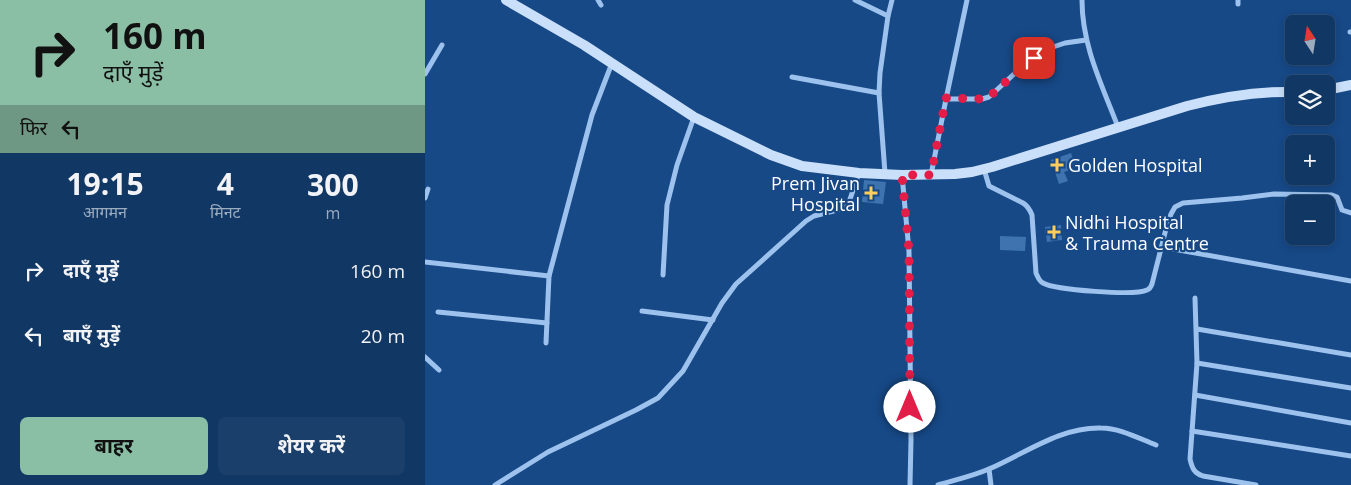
<!DOCTYPE html>
<html lang="hi">
<meta charset="utf-8">
<style>
:root{--surface:#113765;--page:#1a3f6b;--text:#f1f3f6;--muted:#9cacbf;--line:#305179;--accent:#8abfa5}
body{margin:0;font-family:"Open Sans","Noto Sans Devanagari",sans-serif;background:var(--page);color:var(--text);height:100vh;display:flex;flex-direction:column;font-size:19px;white-space:nowrap}
*{box-sizing:border-box;margin:0}
p{font-size:16px;color:var(--muted)}
.icon{flex:none;width:28px;height:28px;fill:none;stroke:currentColor;stroke-width:2;stroke-linecap:round;stroke-linejoin:round}
.map{position:relative;flex:1;overflow:hidden}
.details{display:flex;flex-direction:column;background:var(--surface);width:425px}
.details>*{flex:none}
.top-card{background:#8abfa5;color:#111;overflow:hidden}
.needle{width:32px;rotate:348deg}
.buttons{position:absolute;left:860px;top:15px;display:grid;gap:10px}
.buttons a{display:grid;place-items:center;width:50px;height:50px;border-radius:8px;background:var(--surface);box-shadow:0 2px 8px #0003,0 0 0 1px var(--line);font-size:25px}
.pin{position:absolute;display:grid;place-items:center;width:42px;height:42px;color:#fff;margin:-21px;border-radius:10px;box-shadow:0 2px 8px #0006}
.me{position:absolute;width:55px;margin:-28px;rotate:0deg;stroke-linejoin:round;filter:drop-shadow(0 0 4px #0008)}
.turn{display:flex;align-items:center;gap:18px;height:105px;padding:0 20px;font-size:22px}
.turn .icon{width:65px;height:65px;stroke-width:2.5}
.turn b{display:block;font-size:35px;line-height:42px}
.then{display:flex;align-items:center;height:48px;padding:0 20px;background:#0003;gap:10px;font-size:19px}
.eta{display:flex;justify-content:space-evenly;align-items:center;height:85px;text-align:center}
.eta b{font-size:30px;font-weight:700;line-height:35px}
.primary-button{display:flex;gap:10px;margin-top:auto;padding:10px 20px}
.primary-button a{flex:1;height:58px;border-radius:8px;background:var(--accent);color:#111;font-size:20px;font-weight:700;line-height:58px;text-align:center}
.primary-button a+a{background:var(--page);color:var(--text)}
ul{padding:0;list-style:none}
li{display:flex;align-items:center;gap:15px;height:65px;padding:0 20px}
li div{flex:1}
li b{display:block;font-size:19px}
li em{font-style:normal}
main{display:flex;flex:1;min-height:0}
.map>svg:first-child{display:block}
.building{fill:#3f73b0}
.lines{fill:none;stroke-linecap:round;stroke-linejoin:round}
.minor{stroke:#9dc2ed;stroke-width:5}
.secondary{stroke:#cadff9;stroke-width:10}
.route{stroke:#e11d48;stroke-width:9;stroke-dasharray:0 16.2}
.poi-dot{fill:#ffce5a;stroke:#174987;stroke-width:2}
.labels{text-anchor:middle;dominant-baseline:central;stroke-width:4.5;stroke-linejoin:round;paint-order:stroke}
.poi-label{font-size:18px;fill:#fff;stroke:#174987;text-anchor:start}
</style>
<main>
<section class="details">
<div class="top-card">
<div class="turn"><svg class="icon" aria-label="right" viewBox="0 0 24 24"><path d="M7 20v-9h11M14 6l5 5-5 5"/></svg><div><b>160 m</b>दाएँ मुड़ें</div></div>
<div class="then">फिर<svg class="icon" aria-label="left" viewBox="0 0 24 24"><path d="M17 20v-9H6M10 6l-5 5 5 5"/></svg></div>
</div>
<div class="eta">
<div><b>19:15</b><p>आगमन</p></div>
<div><b>4</b><p>मिनट</p></div>
<div><b>300</b><p>m</p></div>
</div>
<ul>
<li><svg class="icon" aria-label="right" viewBox="0 0 24 24"><path d="M7 20v-9h11M14 6l5 5-5 5"/></svg><div><b>दाएँ मुड़ें</b></div><em>160 m</em></li>
<li><svg class="icon" aria-label="left" viewBox="0 0 24 24"><path d="M17 20v-9H6M10 6l-5 5 5 5"/></svg><div><b>बाएँ मुड़ें</b></div><em>20 m</em></li>
</ul>
<div class="primary-button"><a>बाहर</a><a>शेयर करें</a></div>
</section>
<div class="map">
<svg width="926" height="485" viewBox="0 0 926 485">
<rect width="100%" height="100%" fill="#174987"/>
<g class="building">
<polygon points="646,153 651,168 639,172 643,181 634,184 626,160"/>
<polygon points="439,180 461,182 458,204 437,202"/>
<polygon points="636,225 637,240 622,242 620,227"/>
<polygon points="575,236 601,237 600,251 575,250"/>
</g>
<g class="lines">
<g class="minor">
<polyline points="173,0 176,5"/>
<polyline points="430,0 463,16 455,73 454,93 460,173"/>
<path d="M 657,0 C 657,46 677,85 693,127"/>
<polyline points="813,4 813,0"/>
<polyline points="463,16 467,0"/>
<polyline points="925,32 926,32"/>
<polyline points="0,74 17,45"/>
<polyline points="367,77 454,93"/>
<polyline points="521,99 557,99 564,97 599,65 609,58 628,47 640,43 661,40"/>
<path d="M 559,169 L 564,186 L 598,203 C 603,206 605,210 607,215 L 611,273 C 613,277 614,281 618,283 C 630,290 710,296 722,290 C 725,289 726,287 727,284 L 741,229 L 746,214 L 750,207 L 758,203 L 817,198 L 849,194 L 907,195 L 912,197 L 917,210 L 926,213"/>
<polyline points="477,175 484,251 486,440 485,485"/>
<polyline points="506,175 521,99 542,0"/>
<polyline points="0,198 3,189"/>
<polyline points="737,247 926,281"/>
<polyline points="0,262 124,276"/>
<polyline points="238,275 242,205 252,165 269,117"/>
<path d="M 770,298 L 772,363 L 765,459 C 767,468 769,473 778,476 L 831,485"/>
<polyline points="217,311 288,320"/>
<polyline points="13,312 122,323"/>
<polyline points="772,329 926,355"/>
<polyline points="121,343 124,276 167,115 187,63"/>
<polyline points="0,357 14,370"/>
<polyline points="772,363 926,388"/>
<polyline points="770,395 926,423"/>
<polyline points="767,431 926,456"/>
<polyline points="564,469 566,485"/>
<polyline points="70,485 123,452 211,410 233,398 258,371 297,303 311,284 381,221 389,216 420,208 423,205 434,173"/>
<path d="M 513,485 C 530,480 548,476 564,469 C 601,453 635,427 676,428 C 695,428 713,438 731,445"/>
</g>
<g class="secondary">
<path d="M 81,0 L 159,45 L 269,117 L 346,155 L 377,166 L 434,173 L 477,175 L 530,174 L 547,172 L 567,167 L 762,106 C 797,97 833,91 869,92"/>
<polyline points="901,90 926,85"/>
</g>
</g>
<g class="lines">
<polyline class="route" points="485,407 484,251 477,175 506,175 521,98 557,99 564,97 599,65 609,58"/>
</g>
<g class="poi-dot">
<path d="M629.5 157.5h5v5h5v5h-5v5h-5v-5h-5v-5h5z"/>
<path d="M443.5 185.5h5v5h5v5h-5v5h-5v-5h-5v-5h5z"/>
<path d="M626.5 224.5h5v5h5v5h-5v5h-5v-5h-5v-5h5z"/>
</g>
<g class="labels">
<g class="poi-label">
<text x="643" y="165">Golden Hospital</text>
<text x="435" y="183" text-anchor="end">Prem Jivan<tspan x="435" dy="21">Hospital</tspan></text>
<text x="640" y="222">Nidhi Hospital<tspan x="640" dy="21">&amp; Trauma Centre</tspan></text>
</g>
</g>
</svg>
<div class="buttons">
<a><svg class="needle" viewBox="-14 -14 28 28"><path d="M0-13l5 13h-10z" fill="#e53935"/><path d="M0 13l5-13h-10z" fill="#9cacbf"/></svg></a>
<a><svg class="icon" aria-label="layers" viewBox="0 0 24 24"><path d="M12 4l9 5-9 5-9-5zM3 14l9 5 9-5"/></svg></a>
<a>+</a>
<a>−</a>
</div>
<div class="pin" style="left:609px;top:58px;background:#d93025"><svg class="icon" aria-label="arrive" viewBox="0 0 24 24"><path d="M6 21V4h12l-3 4 3 4H6"/></svg></div>
<svg class="me" style="left:485px;top:407px" viewBox="-20 -20 40 40"><circle r="19" fill="#fff"/><path d="M0-13L10 11 0 6-10 11z" fill="#e11d48"/></svg>
</div>
</main>
